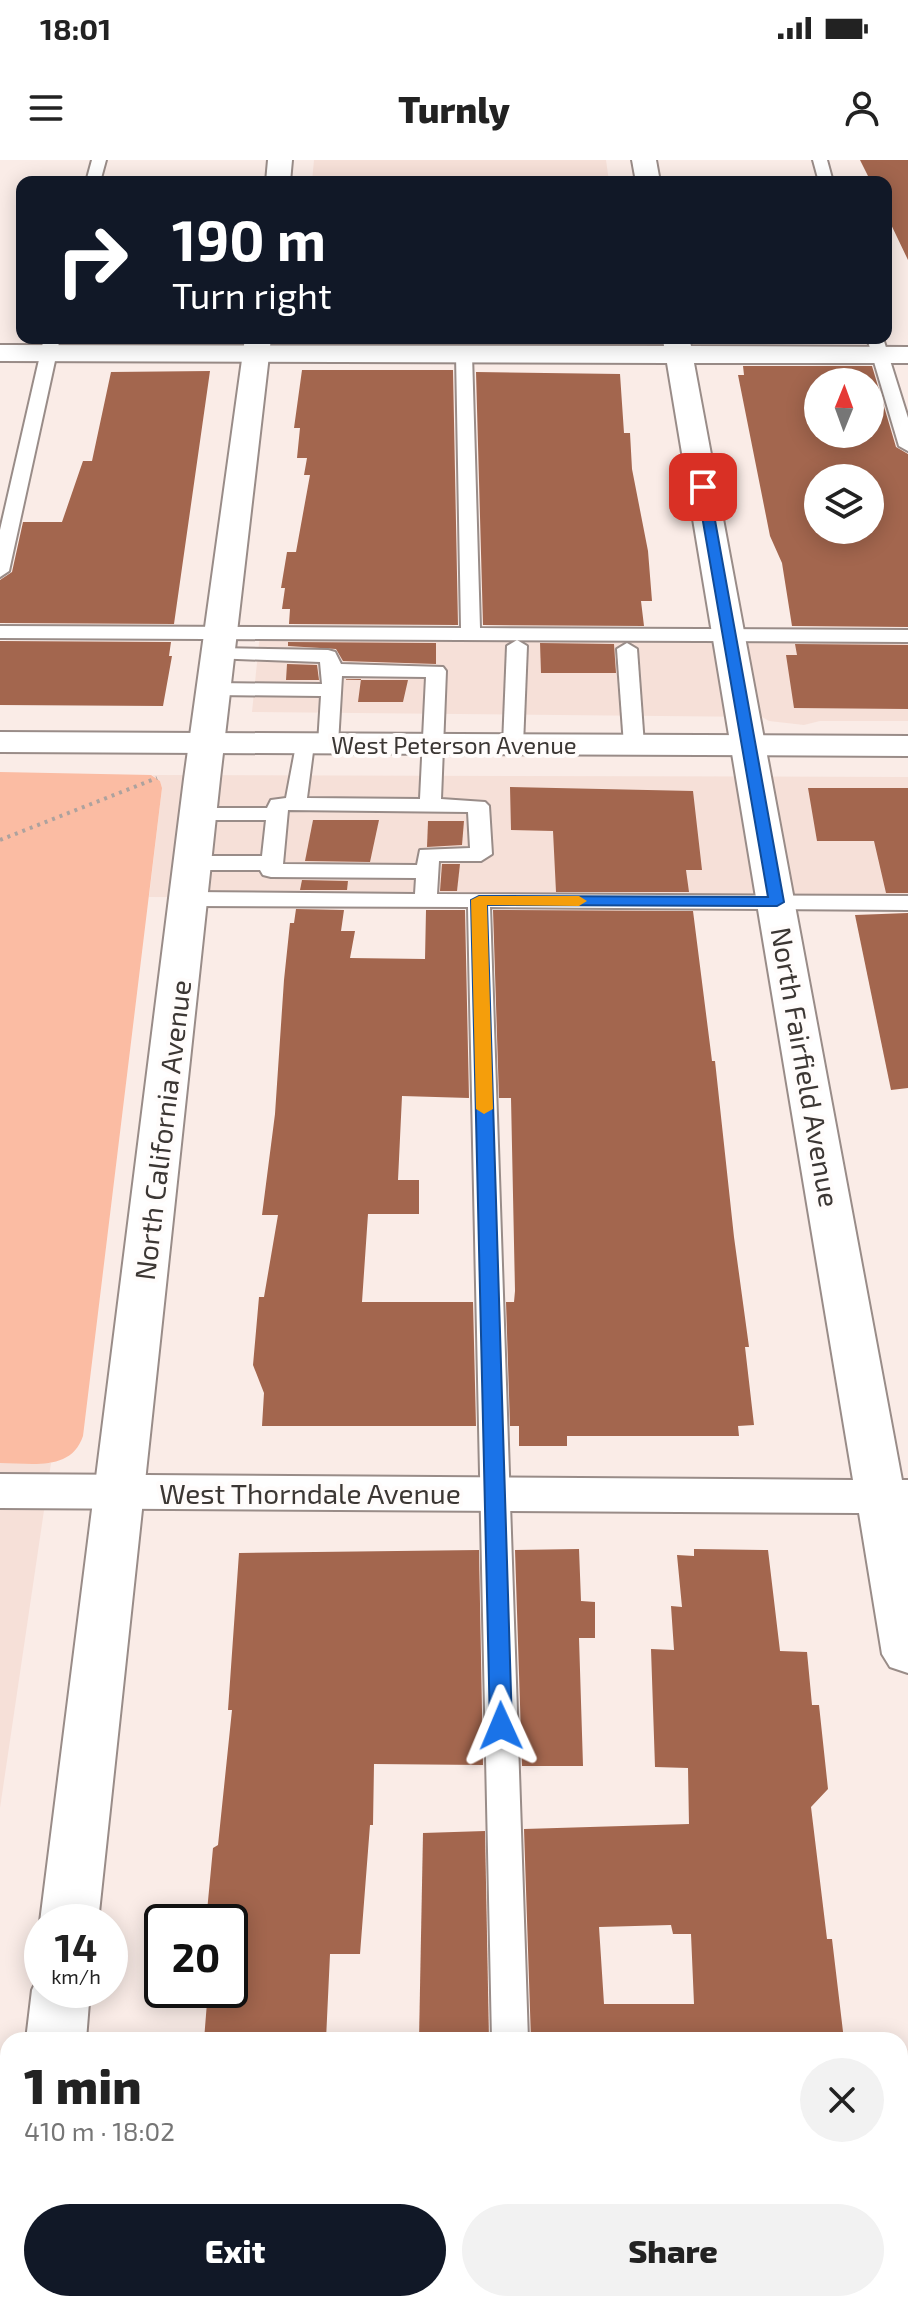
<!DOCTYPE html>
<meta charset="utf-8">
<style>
:root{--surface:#fff;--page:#f2f2f2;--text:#222;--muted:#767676;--accent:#111827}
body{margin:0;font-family:"Exo 2",sans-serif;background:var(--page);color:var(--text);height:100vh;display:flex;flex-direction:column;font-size:30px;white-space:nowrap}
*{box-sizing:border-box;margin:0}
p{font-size:26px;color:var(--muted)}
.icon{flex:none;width:44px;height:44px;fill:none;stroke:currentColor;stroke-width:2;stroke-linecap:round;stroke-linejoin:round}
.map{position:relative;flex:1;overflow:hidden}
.details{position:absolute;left:0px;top:1872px;width:908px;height:280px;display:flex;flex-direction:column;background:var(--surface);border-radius:24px 24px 0 0;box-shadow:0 4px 20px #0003}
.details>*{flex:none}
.hud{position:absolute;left:16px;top:16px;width:876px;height:168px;border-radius:16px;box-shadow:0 4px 20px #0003;background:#111827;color:#fff;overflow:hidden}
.needle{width:52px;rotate:1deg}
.buttons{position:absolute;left:804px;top:208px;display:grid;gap:16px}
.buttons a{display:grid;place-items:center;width:80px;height:80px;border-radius:50%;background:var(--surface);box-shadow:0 4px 20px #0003;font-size:40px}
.speed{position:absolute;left:24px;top:1744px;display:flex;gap:16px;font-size:40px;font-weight:700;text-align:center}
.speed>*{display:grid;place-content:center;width:104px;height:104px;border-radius:50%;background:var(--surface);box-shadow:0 4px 20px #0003;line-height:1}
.speed small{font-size:20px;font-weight:400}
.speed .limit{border:4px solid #111;border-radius:12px;background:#fff;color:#111}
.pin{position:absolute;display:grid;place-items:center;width:68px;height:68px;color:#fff;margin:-34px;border-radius:16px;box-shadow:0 4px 12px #0006}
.me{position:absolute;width:88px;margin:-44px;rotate:359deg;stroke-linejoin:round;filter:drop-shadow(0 0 6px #0008)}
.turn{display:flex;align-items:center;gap:28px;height:168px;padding:0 24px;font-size:36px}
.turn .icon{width:104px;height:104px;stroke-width:2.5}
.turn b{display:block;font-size:56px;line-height:68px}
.round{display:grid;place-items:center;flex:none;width:84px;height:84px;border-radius:42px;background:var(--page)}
.head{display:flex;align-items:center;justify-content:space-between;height:136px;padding:0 24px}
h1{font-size:48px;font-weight:800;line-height:60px}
.button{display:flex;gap:16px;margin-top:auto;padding:16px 24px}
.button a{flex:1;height:92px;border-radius:48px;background:var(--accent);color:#fff;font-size:32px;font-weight:800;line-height:92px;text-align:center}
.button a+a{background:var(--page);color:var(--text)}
.status{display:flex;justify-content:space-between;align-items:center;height:56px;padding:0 40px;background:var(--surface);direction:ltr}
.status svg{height:22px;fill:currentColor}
header{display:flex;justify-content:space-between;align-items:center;height:104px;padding:0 24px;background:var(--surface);font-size:36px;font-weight:800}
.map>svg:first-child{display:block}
.built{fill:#f6e0d8}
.green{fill:#fbbca3}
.building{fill:#a3664e;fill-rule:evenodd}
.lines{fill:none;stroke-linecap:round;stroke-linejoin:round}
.lane-casing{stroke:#998c88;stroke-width:4}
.street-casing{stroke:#998c88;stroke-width:4}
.secondary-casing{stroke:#998c88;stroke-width:4}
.primary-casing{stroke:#998c88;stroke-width:4}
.path{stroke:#ada29e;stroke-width:4;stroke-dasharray:3 5;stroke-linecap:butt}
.lane{fill:#fff;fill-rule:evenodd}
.street{fill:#fff;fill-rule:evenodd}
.secondary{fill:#fff;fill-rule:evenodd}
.primary{fill:#fff;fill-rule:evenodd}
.route{fill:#1a73e8;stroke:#114b97;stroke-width:2}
.slow{fill:#f59e0b}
.labels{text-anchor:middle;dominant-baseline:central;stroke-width:8;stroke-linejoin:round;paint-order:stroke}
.far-street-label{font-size:24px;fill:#3c3734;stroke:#fffcfb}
.street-label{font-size:28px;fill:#3c3734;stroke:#fffcfb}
</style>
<div class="status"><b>18:01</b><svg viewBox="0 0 49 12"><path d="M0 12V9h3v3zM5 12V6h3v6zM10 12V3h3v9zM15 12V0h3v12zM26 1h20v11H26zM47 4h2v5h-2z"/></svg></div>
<header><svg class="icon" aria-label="menu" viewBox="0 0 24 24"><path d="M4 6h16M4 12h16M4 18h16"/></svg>Turnly<svg class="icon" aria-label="person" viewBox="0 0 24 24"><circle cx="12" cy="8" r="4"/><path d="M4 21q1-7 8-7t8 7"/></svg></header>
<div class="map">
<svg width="908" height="2152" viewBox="0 0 908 2152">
<rect width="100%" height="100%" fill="#faece7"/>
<g class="built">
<polygon points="314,0 606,0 609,22 312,22"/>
<polygon points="260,473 908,474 908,561 820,561 804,565 769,561 762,557 252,552"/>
<polygon points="152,615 908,617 908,741 149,737 162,628 160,621"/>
<polygon points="0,1303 51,1303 0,1648"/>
</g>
<path class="green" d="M 0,612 L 151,615 L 160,621 L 162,628 L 83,1276 C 71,1312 31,1303 0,1303 Z"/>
<g class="building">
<polygon points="860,0 908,0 908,100 886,54 886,22 871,22"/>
<polygon points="738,178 864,178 866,184 739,183"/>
<path d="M 743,206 L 872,206 L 896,287 L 908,294 L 908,467 L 792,466 L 782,403 L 770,376 L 738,215 L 744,215 ZM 818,222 L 870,222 L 870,274 L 818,274 ZM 818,318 L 870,318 L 870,370 L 818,370 Z"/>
<polygon points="302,210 453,210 458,465 289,464 290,449 282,449 285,428 281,428 287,392 296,392 310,315 304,315 307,298 297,298 300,268 294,268"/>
<polygon points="210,211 174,464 0,463 0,420 12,412 23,362 62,362 83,301 92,301 111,212"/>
<polygon points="476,212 620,214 624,273 630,273 632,309 648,391 652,441 641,441 644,466 483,465"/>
<polygon points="0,481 171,482 169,496 172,496 163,546 0,545"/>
<polygon points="288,482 436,483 436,504 343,501 336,489 288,486"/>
<polygon points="540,483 614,484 616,513 541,513"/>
<polygon points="795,484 908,485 908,549 794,548 786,495 797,495"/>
<polygon points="287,504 317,505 319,520 286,520"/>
<polygon points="345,519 408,520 403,542 358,542 361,519"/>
<polygon points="510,627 693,631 702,710 686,710 689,732 556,732 553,671 511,670"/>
<polygon points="808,628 908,628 908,733 886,733 874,681 817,681"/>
<polygon points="313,660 379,660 370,702 305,701"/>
<polygon points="428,661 464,661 462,685 427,687"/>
<polygon points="442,704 460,704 457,731 440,731"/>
<polygon points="302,720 348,721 347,730 300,730"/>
<polygon points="296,749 344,750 341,771 355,771 350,798 425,799 426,750 465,750 469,938 402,936 398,1020 419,1020 419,1054 368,1054 362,1142 473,1142 476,1266 262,1266 264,1233 253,1205 259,1137 264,1137 278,1055 262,1055 275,954 284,820 290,763 294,763"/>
<polygon points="493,750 693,751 712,901 715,901 734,1077 749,1187 745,1187 754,1265 738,1266 739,1276 567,1276 567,1286 519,1286 519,1266 510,1266 506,1142 514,1142 515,1131 511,938 499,938"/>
<polygon points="908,753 908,928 891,930 855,755"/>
<polygon points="579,1389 581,1441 595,1442 595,1478 579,1478 583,1606 522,1606 515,1390"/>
<path d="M 694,1389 L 768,1390 L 780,1491 L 807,1492 L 812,1545 L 819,1545 L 828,1629 L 811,1647 L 827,1779 L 832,1779 L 844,1880 L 531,1880 L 524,1669 L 689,1664 L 688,1608 L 655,1607 L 651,1489 L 674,1490 L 671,1446 L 682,1447 L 677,1395 L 694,1396 ZM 671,1765 L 673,1774 L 691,1774 L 694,1844 L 604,1844 L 599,1767 Z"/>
<polygon points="479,1390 483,1605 374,1604 373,1665 370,1665 360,1794 330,1794 326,1880 204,1880 208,1830 230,1830 230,1762 206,1762 213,1688 218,1685 232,1550 228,1550 239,1393"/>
<polygon points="485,1671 489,1880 419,1880 423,1673"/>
</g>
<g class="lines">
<g class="lane-casing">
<g id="lane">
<polygon points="92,0 106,0 100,22 86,22"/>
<polygon points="813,0 827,0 833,22 819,22"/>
<polygon points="44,178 60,178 9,411 0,417 0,370"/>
<polygon points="867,178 883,178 908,258 908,291 899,286"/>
<polygon points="464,189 472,194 480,468 908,470 908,482 0,478 0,466 461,468 456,194"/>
<polygon points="517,480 527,486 523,585 513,591 503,585 507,486"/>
<polygon points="627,483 637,489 644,585 634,591 624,585 617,489"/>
<path d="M 219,488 L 328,490 L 335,492 L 341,504 L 443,507 L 446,511 L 441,639 L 485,642 L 489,646 L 492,694 L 481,701 L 439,701 L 437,734 L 908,736 L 908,750 L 490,747 L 528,1880 L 492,1880 L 468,747 L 189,746 L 178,739 L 189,732 L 415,734 L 416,718 L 271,717 L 263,715 L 260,710 L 193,710 L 182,703 L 193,696 L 262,696 L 266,660 L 199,660 L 188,654 L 199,648 L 267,648 L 271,640 L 286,638 L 297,580 L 311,580 L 314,584 L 307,638 L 420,639 L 426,517 L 342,516 L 338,584 L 328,590 L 318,584 L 321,536 L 214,535 L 204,529 L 214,523 L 322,524 L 320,502 L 212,498 L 209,494 L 212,490 ZM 288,650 L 468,652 L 470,688 L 420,690 L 417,705 L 283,704 Z"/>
<rect x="498" y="2144" width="38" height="8"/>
</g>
</g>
<g class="street-casing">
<g id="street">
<polygon points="632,0 656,0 660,22 636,22"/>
<polygon points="663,178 689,178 691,186 908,187 908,203 694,203 902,1320 908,1320 908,1513 890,1507 882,1494 859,1353 0,1348 0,1314 853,1320 667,203 0,201 0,185 664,186"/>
</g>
</g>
<g class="secondary-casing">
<g id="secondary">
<polygon points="268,0 292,0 290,22 266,22"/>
<polygon points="245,178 271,178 220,619 98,1762 42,1762 42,1765 40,1762 184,619"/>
<polygon points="40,1813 42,1830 90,1830 86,1880 26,1880 32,1830"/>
<polygon points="8,2121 8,2144 57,2144 56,2152 0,2152 0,2129"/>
</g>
</g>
<g class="primary-casing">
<polygon id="primary" points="0,572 908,576 908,596 0,592"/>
</g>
<polyline class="path" points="0,680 157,618"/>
<use href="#lane" class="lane"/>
<use href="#street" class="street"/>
<use href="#secondary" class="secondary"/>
<use href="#primary" class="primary"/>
</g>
<polygon class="route" points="703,323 709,327 784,742 777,746 487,745 512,1566 509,1572 501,1575 493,1572 490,1566 471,740 479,736 768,737 697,327"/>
<polygon class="slow" points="479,736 579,736 587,741 579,746 487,745 493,949 484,954 476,949 471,740"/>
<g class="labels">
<g class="far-street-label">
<text x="454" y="584">West Peterson Avenue</text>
</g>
<g class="street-label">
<text transform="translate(806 907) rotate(80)">North Fairfield Avenue</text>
<text transform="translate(162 970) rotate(-83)">North California Avenue</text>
<text x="310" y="1333">West Thorndale Avenue</text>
</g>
</g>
</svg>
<div class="buttons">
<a><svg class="needle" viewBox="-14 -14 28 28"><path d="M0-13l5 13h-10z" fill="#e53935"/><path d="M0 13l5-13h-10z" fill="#767676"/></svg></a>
<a><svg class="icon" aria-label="layers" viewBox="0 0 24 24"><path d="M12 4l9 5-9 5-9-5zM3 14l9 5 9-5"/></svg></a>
</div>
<div class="speed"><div>14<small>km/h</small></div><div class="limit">20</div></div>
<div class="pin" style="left:703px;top:327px;background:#d93025"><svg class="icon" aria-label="arrive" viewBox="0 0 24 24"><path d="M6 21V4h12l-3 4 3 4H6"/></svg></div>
<svg class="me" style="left:501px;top:1566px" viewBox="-20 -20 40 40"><path d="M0-17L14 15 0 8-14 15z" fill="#1a73e8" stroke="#fff" stroke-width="4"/></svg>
<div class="hud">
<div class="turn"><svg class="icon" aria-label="right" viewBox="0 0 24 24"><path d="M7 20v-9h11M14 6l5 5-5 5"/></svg><div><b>190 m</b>Turn right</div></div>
</div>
<section class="details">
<div class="head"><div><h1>1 min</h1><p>410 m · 18:02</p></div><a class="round"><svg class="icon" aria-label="close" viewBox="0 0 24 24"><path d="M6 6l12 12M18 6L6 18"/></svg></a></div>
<div class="button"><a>Exit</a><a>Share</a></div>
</section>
</div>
